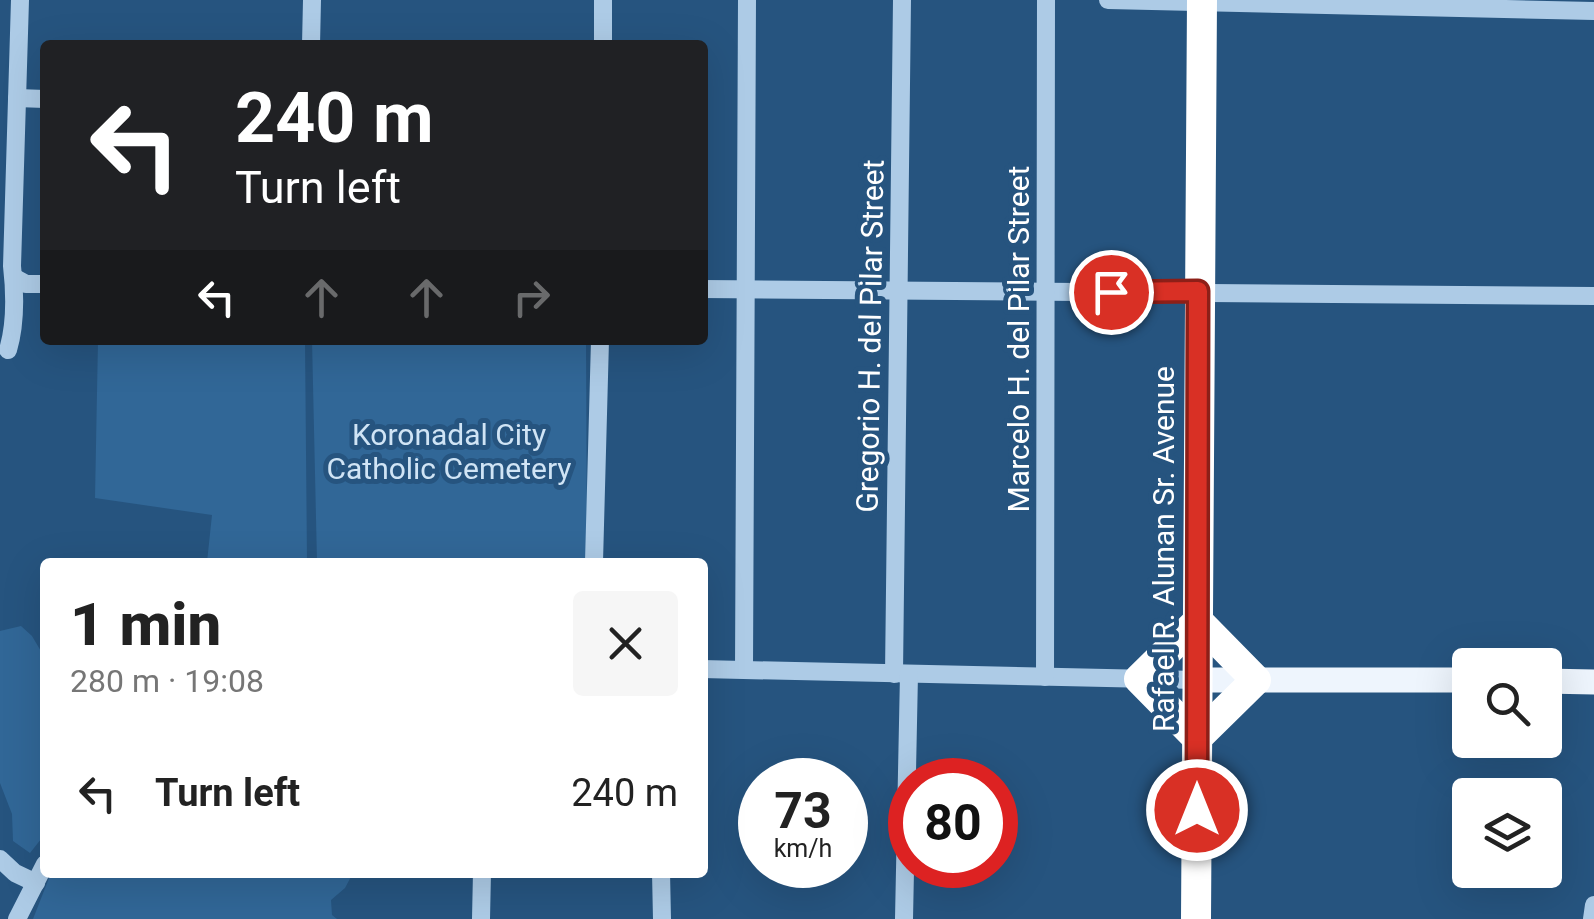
<!DOCTYPE html>
<meta charset="utf-8">
<style>
:root{--surface:#fff;--page:#f6f6f6;--text:#222;--muted:#767676}
body{margin:0;font-family:Roboto,sans-serif;background:var(--page);color:var(--text);height:100vh;display:flex;flex-direction:column;font-size:38px;white-space:nowrap}
*{box-sizing:border-box;margin:0}
p{font-size:32px;color:var(--muted)}
.icon{flex:none;width:55px;height:55px;fill:none;stroke:currentColor;stroke-width:2;stroke-linecap:round;stroke-linejoin:round}
.map{position:relative;flex:1;overflow:hidden}
.side{position:absolute;left:40px;top:558px;width:668px;height:320px;display:flex;flex-direction:column;background:var(--surface);border-radius:10px;box-shadow:0 10px 40px #0002}
.side>*{flex:none}
.guide{position:absolute;left:40px;top:40px;width:668px;height:305px;border-radius:10px;box-shadow:0 10px 40px #0002;background:#202124;color:#fff;overflow:hidden}
.controls{position:absolute;left:1452px;top:648px;display:grid;gap:20px}
.controls a{display:grid;place-items:center;width:110px;height:110px;border-radius:10px;background:var(--surface);box-shadow:0 10px 40px #0002;font-size:50px}
.speed{position:absolute;left:738px;top:758px;display:flex;gap:20px;font-size:50px;font-weight:700;text-align:center}
.speed>*{display:grid;place-content:center;width:130px;height:130px;border-radius:50%;background:var(--surface);box-shadow:0 10px 40px #0002;line-height:1}
.speed small{font-size:25px;font-weight:400}
.speed .limit{border:15px solid #d22;background:#fff;color:#111}
.pin{position:absolute;display:grid;place-items:center;width:85px;height:85px;color:#fff;margin:-42px;border:5px solid #fff;border-radius:50%;box-shadow:0 2px 10px #0007}
.me{position:absolute;width:110px;margin:-55px;rotate:0deg;stroke-linejoin:round;filter:drop-shadow(0 0 8px #0008)}
.turn{display:flex;align-items:center;gap:35px;height:210px;padding:0 30px;font-size:45px}
.turn .icon{width:130px;height:130px;stroke-width:2.5}
.turn b{display:block;font-size:70px;line-height:85px}
.lanes{display:flex;align-items:center;height:95px;padding:0 30px;background:#0003;justify-content:center;gap:50px;direction:ltr}
.lanes .off{opacity:.35}
.round{display:grid;place-items:center;flex:none;width:105px;height:105px;border-radius:10px;background:var(--page)}
.head{display:flex;align-items:center;justify-content:space-between;height:170px;padding:0 30px}
h1{font-size:60px;font-weight:800;line-height:75px}
ul{padding:0;list-style:none}
li{display:flex;align-items:center;gap:30px;height:130px;padding:0 30px}
li div{flex:1}
li b{display:block;font-size:38px}
li em{font-style:normal}
.map>svg:first-child{display:block}
.green{fill:#316797}
.lines{fill:none;stroke-linecap:round;stroke-linejoin:round}
.minor{stroke:#adcbe6;stroke-width:18}
.major{stroke:#eef5fd;stroke-width:25}
.highway{stroke:#fff;stroke-width:30}
.route-casing{stroke:#8d1f18;stroke-width:25}
.route{stroke:#d93025;stroke-width:18}
.labels{text-anchor:middle;dominant-baseline:central;stroke-width:10;stroke-linejoin:round;paint-order:stroke}
.street-label{font-size:30px;fill:#fff;stroke:#26547f}
.park-label{font-size:30px;fill:#d0e4f5;stroke:#26547f}
</style>
<div class="map">
<svg width="1594" height="919" viewBox="0 0 1594 919">
<rect width="100%" height="100%" fill="#26547f"/>
<g class="green">
<polygon points="98,340 305,340 307,562 207,562 212,515 95,498"/>
<polygon points="312,340 586,340 587,562 317,562"/>
<polygon points="21,626 32,636 45,658 45,834 30,853 13,841 12,814 0,783 0,631"/>
<polygon points="51,873 51,872 353,873 345,888 331,900 332,915 337,919 33,919"/>
</g>
<g class="lines">
<g class="minor">
<polyline points="603,0 603,45"/>
<polyline points="1108,0 1594,11"/>
<polyline points="311,45 312,0"/>
<polyline points="17,98 45,99"/>
<polyline points="15,278 26,284 45,284"/>
<polyline points="702,289 1594,296"/>
<path d="M 8,350 C 16,323 15,292 12,266 L 20,0"/>
<polyline points="594,562 600,340"/>
<polyline points="702,669 1197,680"/>
<polyline points="744,669 747,0"/>
<polyline points="894,674 902,0"/>
<polyline points="1045,677 1046,0"/>
<polyline points="0,859 15,873 36,883"/>
<polyline points="661,872 662,919"/>
<polyline points="17,919 45,864"/>
<polyline points="481,919 482,872"/>
<polyline points="904,919 909,674"/>
<polyline points="1592,919 1594,905"/>
</g>
<g class="major">
<polyline points="1197,680 1470,680"/>
<polyline points="1545,681 1594,682"/>
</g>
<g class="highway">
<polygon points="1198,621 1256,680 1197,738 1139,679"/>
<polyline points="1196,919 1202,0"/>
</g>
</g>
<g class="lines">
<g class="route-casing">
<polyline id="route" points="1111,292 1198,291 1197,810"/>
</g>
<use href="#route" class="route"/>
</g>
<g class="labels">
<g class="street-label">
<text transform="translate(870 336) rotate(-89)">Gregorio H. del Pilar Street</text>
<text transform="translate(1018 339) rotate(-90)">Marcelo H. del Pilar Street</text>
<text transform="translate(1163 549) rotate(-90)">Rafael R. Alunan Sr. Avenue</text>
</g>
<g class="park-label">
<text x="449" y="434">Koronadal City<tspan x="449" dy="34">Catholic Cemetery</tspan></text>
</g>
</g>
</svg>
<div class="controls">
<a><svg class="icon" aria-label="search" viewBox="0 0 24 24"><circle cx="10" cy="10" r="6"/><path d="M15 15l6 6"/></svg></a>
<a><svg class="icon" aria-label="layers" viewBox="0 0 24 24"><path d="M12 4l9 5-9 5-9-5zM3 14l9 5 9-5"/></svg></a>
</div>
<div class="speed"><div>73<small>km/h</small></div><div class="limit">80</div></div>
<div class="pin" style="left:1111px;top:292px;background:#d93025"><svg class="icon" aria-label="arrive" viewBox="0 0 24 24"><path d="M6 21V4h12l-3 4 3 4H6"/></svg></div>
<svg class="me" style="left:1197px;top:810px" viewBox="-20 -20 40 40"><circle r="17" fill="#d93025" stroke="#fff" stroke-width="3"/><path d="M0-11L8 9 0 5-8 9z" fill="#fff"/></svg>
<div class="guide">
<div class="turn"><svg class="icon" aria-label="left" viewBox="0 0 24 24"><path d="M17 20v-9H6M10 6l-5 5 5 5"/></svg><div><b>240 m</b>Turn left</div></div>
<div class="lanes"><svg class="icon" aria-label="left" viewBox="0 0 24 24"><path d="M17 20v-9H6M10 6l-5 5 5 5"/></svg><svg class="icon off" aria-label="ahead" viewBox="0 0 24 24"><path d="M12 20V5M6 11l6-6 6 6"/></svg><svg class="icon off" aria-label="ahead" viewBox="0 0 24 24"><path d="M12 20V5M6 11l6-6 6 6"/></svg><svg class="icon off" aria-label="right" viewBox="0 0 24 24"><path d="M7 20v-9h11M14 6l5 5-5 5"/></svg></div>
</div>
<section class="side">
<div class="head"><div><h1>1 min</h1><p>280 m · 19:08</p></div><a class="round"><svg class="icon" aria-label="close" viewBox="0 0 24 24"><path d="M6 6l12 12M18 6L6 18"/></svg></a></div>
<ul>
<li><svg class="icon" aria-label="left" viewBox="0 0 24 24"><path d="M17 20v-9H6M10 6l-5 5 5 5"/></svg><div><b>Turn left</b></div><em>240 m</em></li>
</ul>
</section>
</div>
